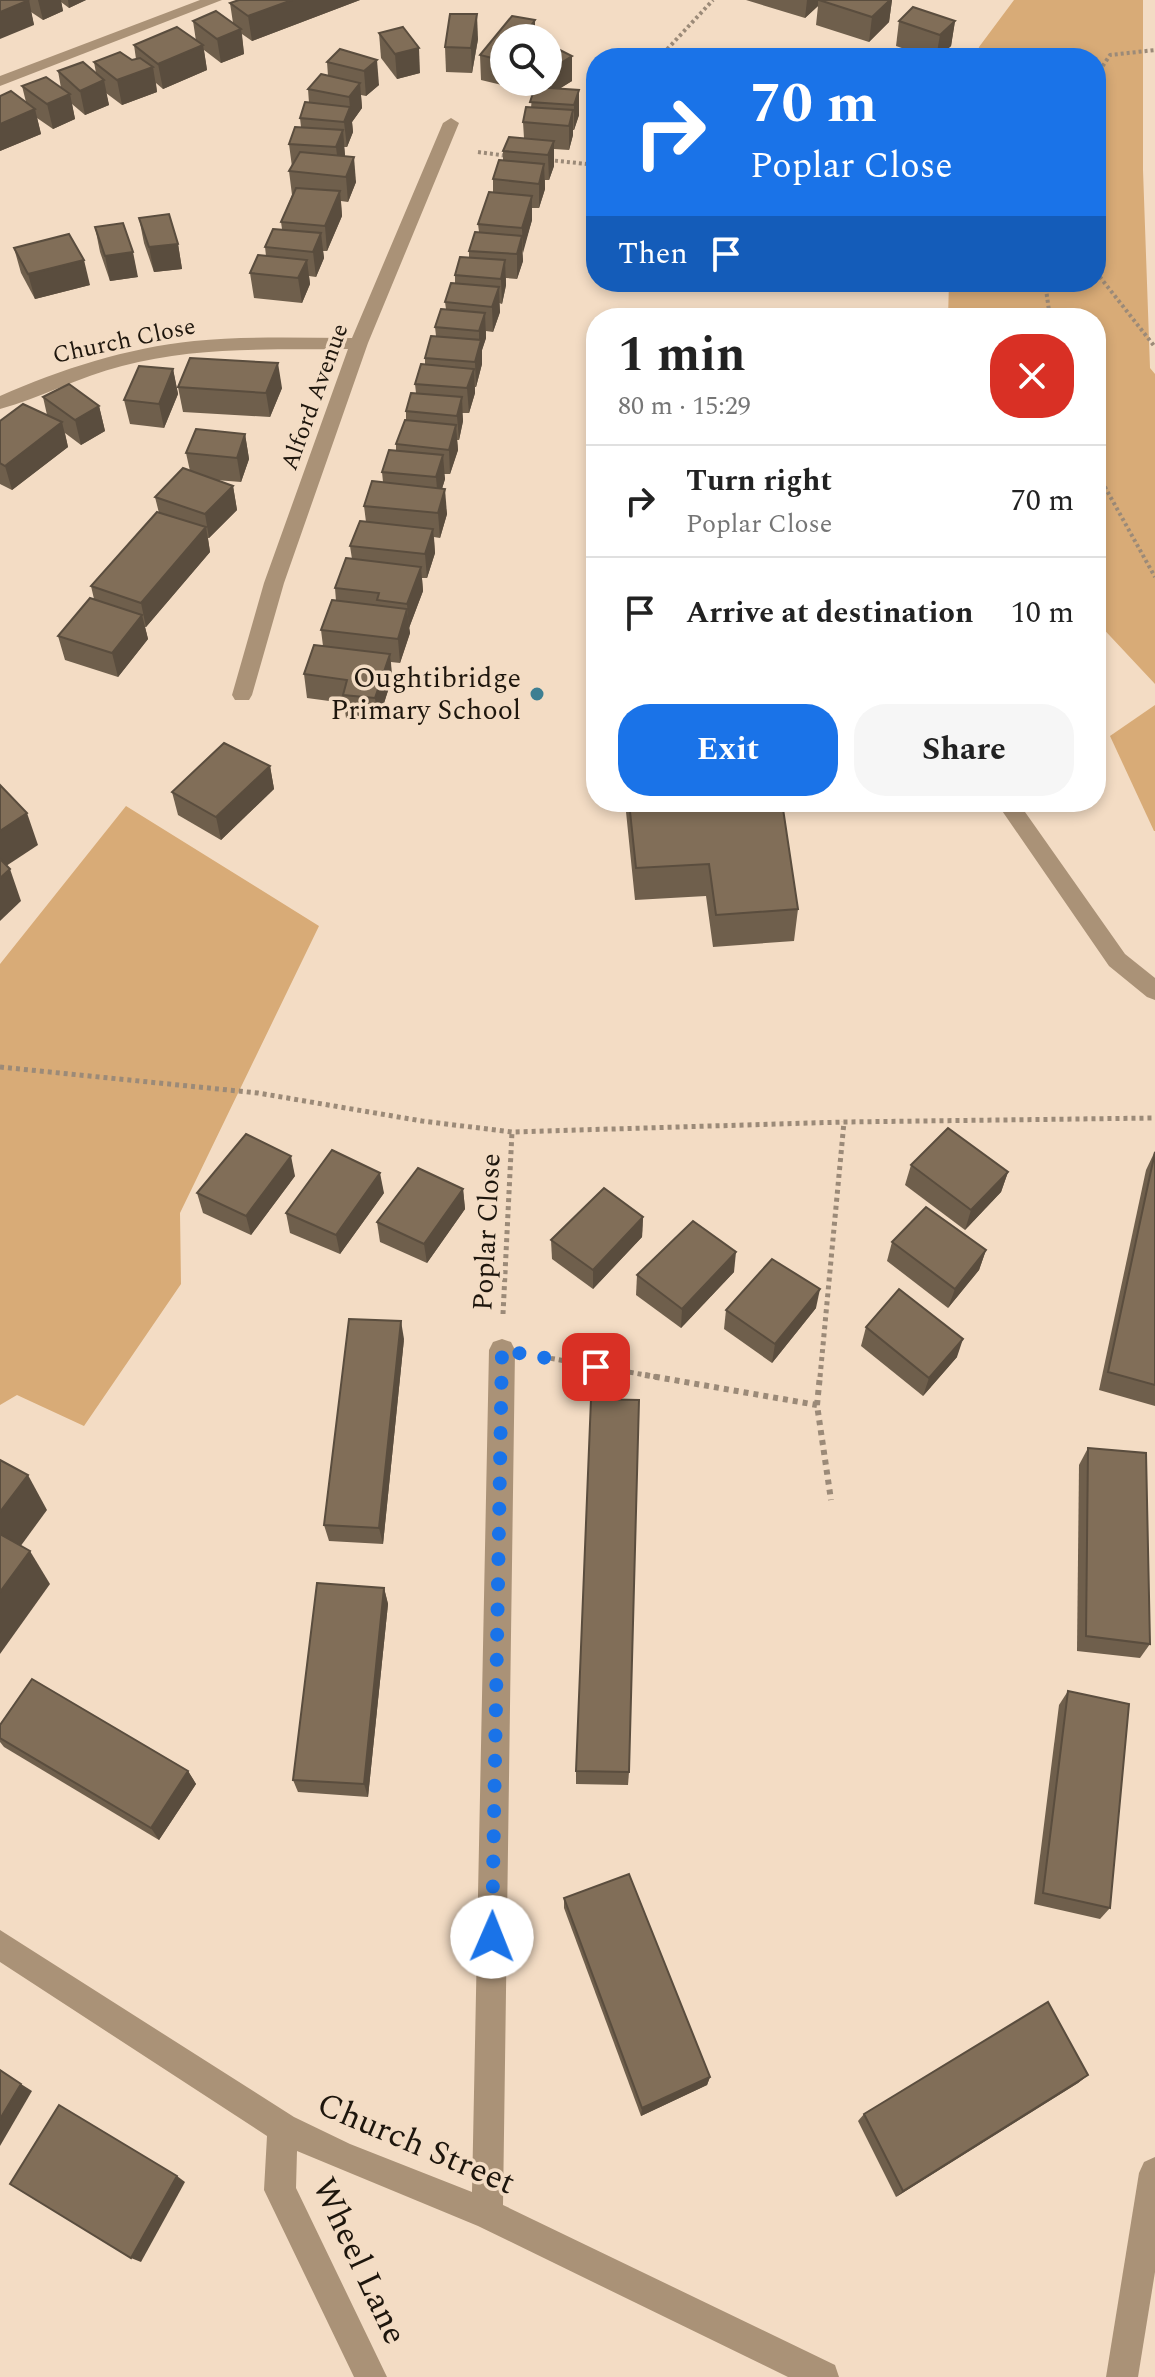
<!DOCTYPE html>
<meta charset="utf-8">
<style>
:root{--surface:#fff;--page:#f6f6f6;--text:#222;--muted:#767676;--line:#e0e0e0;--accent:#1a73e8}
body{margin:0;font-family:Spectral,serif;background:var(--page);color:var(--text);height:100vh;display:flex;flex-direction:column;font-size:30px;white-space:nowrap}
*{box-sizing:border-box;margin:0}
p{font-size:26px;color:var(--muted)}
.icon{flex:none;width:44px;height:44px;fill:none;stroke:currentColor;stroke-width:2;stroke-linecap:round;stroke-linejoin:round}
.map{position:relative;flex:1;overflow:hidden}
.panel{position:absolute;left:586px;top:308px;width:520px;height:504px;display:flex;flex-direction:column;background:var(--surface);border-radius:32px;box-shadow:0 4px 12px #0003}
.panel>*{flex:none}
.hud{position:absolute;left:586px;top:48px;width:520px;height:244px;border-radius:32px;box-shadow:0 4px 12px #0003;background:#1a73e8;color:#fff;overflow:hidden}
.controls{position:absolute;left:490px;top:24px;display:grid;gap:16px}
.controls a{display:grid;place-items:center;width:72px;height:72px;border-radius:50%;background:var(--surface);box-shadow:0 4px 12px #0003;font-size:40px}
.pin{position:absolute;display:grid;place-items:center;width:68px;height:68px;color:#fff;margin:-34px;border-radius:16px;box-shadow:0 4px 12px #0006}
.me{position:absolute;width:88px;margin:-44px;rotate:1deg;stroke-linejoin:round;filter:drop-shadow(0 0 6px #0008)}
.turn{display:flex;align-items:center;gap:28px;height:168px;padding:0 32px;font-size:36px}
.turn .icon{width:104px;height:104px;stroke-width:2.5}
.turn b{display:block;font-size:56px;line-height:68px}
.then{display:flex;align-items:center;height:76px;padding:0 32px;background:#0003;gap:16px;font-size:30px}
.round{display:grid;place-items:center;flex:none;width:84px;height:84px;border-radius:32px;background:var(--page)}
.head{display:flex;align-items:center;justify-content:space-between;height:136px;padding:0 32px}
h1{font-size:48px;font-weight:700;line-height:60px}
.primary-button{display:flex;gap:16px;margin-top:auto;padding:16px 32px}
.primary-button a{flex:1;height:92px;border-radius:32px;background:var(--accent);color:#fff;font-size:32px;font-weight:700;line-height:92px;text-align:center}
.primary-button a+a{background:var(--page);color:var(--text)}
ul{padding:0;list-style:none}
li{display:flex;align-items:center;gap:24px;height:112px;padding:0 32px;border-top:2px solid var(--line)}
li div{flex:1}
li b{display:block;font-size:30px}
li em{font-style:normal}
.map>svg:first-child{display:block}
.green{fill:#d8ab77}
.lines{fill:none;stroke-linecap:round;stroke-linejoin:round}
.path-far2{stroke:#9b8a78;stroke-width:4;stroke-dasharray:3 3;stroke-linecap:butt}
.path-far1{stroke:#9b8a78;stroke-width:5;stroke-dasharray:4 4;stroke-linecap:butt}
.path{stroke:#9b8a78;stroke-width:6;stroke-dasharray:5 5;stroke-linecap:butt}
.minor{fill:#aa9277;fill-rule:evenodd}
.wall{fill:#6f5f4c}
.shaded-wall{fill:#5a4d3e}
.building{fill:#816e58;stroke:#5a4d3e;stroke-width:2}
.route{stroke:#1a73e8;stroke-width:14;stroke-dasharray:0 25.2}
.poi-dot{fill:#3e7f92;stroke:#f3dcc4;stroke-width:3}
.labels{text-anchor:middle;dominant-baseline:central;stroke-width:7;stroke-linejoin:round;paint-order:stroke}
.far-street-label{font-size:24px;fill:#1e160d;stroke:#f3dcc4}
.poi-label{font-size:28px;fill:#1e160d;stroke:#f3dcc4;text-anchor:end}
.street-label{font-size:28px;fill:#1e160d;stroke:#f3dcc4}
.near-street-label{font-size:34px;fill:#1e160d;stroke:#f3dcc4}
</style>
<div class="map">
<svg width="1155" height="2377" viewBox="0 0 1155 2377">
<rect width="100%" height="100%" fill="#f3dcc4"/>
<g class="green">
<polygon points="1014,0 1143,0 1143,170 1150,368 1155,374 1155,684 1096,621 1096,318 948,318 949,282 1096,282 1096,58 977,58 979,47"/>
<polygon points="1155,705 1155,831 1154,831 1110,736"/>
<polygon points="126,806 319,926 180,1213 181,1284 84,1426 17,1395 0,1405 0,964"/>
</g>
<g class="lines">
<g class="path-far2">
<polyline points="659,58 713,0"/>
<polyline points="1096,76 1110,55 1155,50"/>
<polyline points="478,152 508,156"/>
<polyline points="549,160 596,165"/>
<polyline points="1096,272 1155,347"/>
<polyline points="1045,282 1050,318"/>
<polyline points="1096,471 1155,577"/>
</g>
<g class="path-far1">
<polyline points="0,1067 258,1093 422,1121 512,1132 844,1122 1155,1118"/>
<polyline points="503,1314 512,1132"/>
<polyline points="543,1357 657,1377"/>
<polyline points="820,1377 844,1122"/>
</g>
<g class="path">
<polyline points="645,1375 817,1405 831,1500"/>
<polyline points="817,1405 820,1375"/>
</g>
<g class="minor">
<polygon points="200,0 222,0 0,86 0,76"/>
<path d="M 451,118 L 459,123 L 368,343 L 284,583 L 252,695 L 249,700 L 235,700 L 232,695 L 264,583 L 348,349 C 272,350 196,346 122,366 C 79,377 40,398 0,409 L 0,396 C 61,369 127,348 194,341 C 246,336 300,338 352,338 L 443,123 Z"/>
<polygon points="996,802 1018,802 1125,954 1155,978 1155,1000 1147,997 1109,966"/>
<polygon points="502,1339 511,1342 515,1350 503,2205 835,2365 839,2377 788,2377 478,2226 297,2151 296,2188 387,2377 354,2377 264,2190 267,2136 0,1962 0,1930 294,2117 350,2144 472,2192 489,1350 493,1342"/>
<polygon points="1155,2157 1155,2272 1138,2377 1106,2377 1139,2173 1144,2162"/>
</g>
</g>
<g class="wall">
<polygon points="0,0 86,0 69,8 61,2 63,11 43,20 31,12 34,25"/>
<polygon points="360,0 252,41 242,34 244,54 221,63 204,50 207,70 163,89 156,83 157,92 122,105 106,93 109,105 85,115 72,104 75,119 53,129 37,118 41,134 0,151 0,96 26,102 22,86 61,88 58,71 96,73 94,62 136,59 134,45 196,41 193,21 233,23 230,3"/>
<polygon points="746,0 892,0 889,22 869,42 816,25 818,6 805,18"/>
<polygon points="512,16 535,20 535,38 504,38 504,82 509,82 506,86 481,80 480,55"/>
<polygon points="899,21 955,21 951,46 938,58 931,58 896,46"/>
<polygon points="379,33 420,73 397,79 381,58"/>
<polygon points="478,39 472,73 446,72 445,47"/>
<polygon points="340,49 379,85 366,96 361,95 362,108 352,122 353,132 347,147 344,147 345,156 356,182 348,202 341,201 342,216 327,251 323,251 324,258 316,277 309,276 310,284 302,303 254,298 250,273 266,256 265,247 282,229 281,222 292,195 289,171 292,167 289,144 301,127 300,118 309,103 308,89 328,76 327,62"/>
<polygon points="572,56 572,81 559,89 579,90 579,115 574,130 573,130 573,135 569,150 554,149 554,166 549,180 545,180 545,189 539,208 532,208 532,220 522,253 523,261 517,279 506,278 506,285 502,304 499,303 500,312 493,332 486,331 486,338 482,350 482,364 476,387 475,387 475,393 469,413 462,413 463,421 459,440 457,440 458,450 450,474 444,474 445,479 442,489 447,514 440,538 434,537 435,553 427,578 422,578 423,591 409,628 410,633 400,663 391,662 392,678 378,722 346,718 344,703 307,698 304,674 323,646 321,630 336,601 335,588 352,559 350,546 366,522 364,506 383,482 382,472 396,451 396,444 406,420 406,411 416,393 415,384 425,365 425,358 436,336 435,327 446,309 445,302 455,283 455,275 469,258 469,251 479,232 478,224 493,192 493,179 503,160 503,151 524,138 523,122 531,108 532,96 519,89 519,82 548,82"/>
<polygon points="139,218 178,244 182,269 154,272 144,243"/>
<polygon points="95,227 138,277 110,281 100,252"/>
<polygon points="14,248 90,285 35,299 21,273"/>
<polygon points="173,369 178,394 164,428 130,424 124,400"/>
<polygon points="178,387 282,388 270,417 183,412"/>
<polygon points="43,397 99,406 105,431 81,445 65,433 68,447 12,490 0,484 0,421 47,415"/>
<polygon points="245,434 249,459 241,482 216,480 233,486 237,510 209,538 208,538 210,552 146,627 145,627 148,639 118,677 65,660 58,636 94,599 91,586 159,513 155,497 190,471 186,453"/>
<polygon points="270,766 274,789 221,840 178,815 172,792"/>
<polygon points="625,802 782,802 798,909 794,941 713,947 706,896 635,900"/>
<polygon points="1155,1151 1155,1406 1099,1390 1146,1170"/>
<polygon points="911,1165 1008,1172 1001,1192 965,1230 905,1185"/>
<polygon points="295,1176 251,1235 203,1213 197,1193"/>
<polygon points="463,1189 465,1209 427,1263 380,1242 377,1222"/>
<polygon points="384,1193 340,1254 290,1233 286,1213"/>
<polygon points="643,1217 642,1237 593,1289 552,1259 551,1240"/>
<polygon points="892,1242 986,1250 979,1270 948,1308 887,1261"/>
<polygon points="734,1272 681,1328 636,1295 637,1275"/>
<polygon points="816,1308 772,1363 724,1329 726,1310"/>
<polygon points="866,1327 957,1357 923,1396 861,1346"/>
<polygon points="404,1339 383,1544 329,1541 324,1525"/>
<polygon points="1088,1448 1150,1644 1140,1658 1077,1651 1079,1465"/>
<polygon points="384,1588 388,1604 368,1797 298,1792 293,1780"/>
<polygon points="1068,1691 1110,1908 1100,1919 1034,1904 1059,1705"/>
<polygon points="0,1725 188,1771 196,1784 159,1840 4,1747 0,1742"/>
<polygon points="576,1771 629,1772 628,1785 576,1784"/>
<polygon points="564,1898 710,2077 707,2085 641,2116 564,1908"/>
<polygon points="1088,2075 1078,2083 896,2197 858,2121 864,2114"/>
</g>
<g class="shaded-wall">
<polygon points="29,0 34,25 0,39 0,12"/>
<polygon points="38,0 61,0 63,11 43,20"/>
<polygon points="68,0 86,0 69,8"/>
<polygon points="292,0 360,0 252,41 248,16"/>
<polygon points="807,0 824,0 818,1 818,6 805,18"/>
<polygon points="890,0 892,0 889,22 869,42 872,17"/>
<polygon points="477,14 478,39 472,73 471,48"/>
<polygon points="535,20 535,38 522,38"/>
<polygon points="955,21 951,46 936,58 940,35"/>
<polygon points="241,29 244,54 221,63 217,39"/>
<polygon points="203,45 207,70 163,89 158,64"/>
<polygon points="419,48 420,73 397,79 395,54"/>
<polygon points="572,56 572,81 541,100 541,82 548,82 548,71"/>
<polygon points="377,60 379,85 366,96 364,71"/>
<polygon points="153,67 157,92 122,105 117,80"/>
<polygon points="104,80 109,105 85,115 80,91"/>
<polygon points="360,83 362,108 352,122 353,132 347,147 344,122 350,108 349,97"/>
<polygon points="579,90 579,115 574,130 574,105"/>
<polygon points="70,94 75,119 53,129 47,104"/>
<polygon points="35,109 41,134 0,151 0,124"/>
<polygon points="573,110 573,135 569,150 569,126"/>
<polygon points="343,130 345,155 339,172 336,147"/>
<polygon points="554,141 554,166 549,180 548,155"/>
<polygon points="354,157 356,182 348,202 346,177"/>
<polygon points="544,164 545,189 539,208 539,184"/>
<polygon points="340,191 342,216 327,251 325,226"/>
<polygon points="532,196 532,220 523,253 522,228"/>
<polygon points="321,233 324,258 316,277 313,252"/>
<polygon points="522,236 523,261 517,279 517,254"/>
<polygon points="178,244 182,269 154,272 149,247"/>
<polygon points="133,252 138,277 110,281 105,256"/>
<polygon points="84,260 90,285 35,299 28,274"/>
<polygon points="307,260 310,284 302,303 298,278"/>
<polygon points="505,260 506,285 502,304 501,279"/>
<polygon points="499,287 500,312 493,332 492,307"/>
<polygon points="485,313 486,338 482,350 482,364 476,387 475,362 479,347 479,331"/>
<polygon points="278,363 282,388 270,417 266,393"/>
<polygon points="173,369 178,394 164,428 159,404"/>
<polygon points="474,369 475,393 469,413 467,388"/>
<polygon points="462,397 463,421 459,440 457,416"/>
<polygon points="99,406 105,431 81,445 75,420"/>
<polygon points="62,422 68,447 12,490 5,466"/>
<polygon points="456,425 458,450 450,474 449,450"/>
<polygon points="245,434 249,459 241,482 237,458"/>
<polygon points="443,455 445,479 438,501 436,477"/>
<polygon points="233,486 237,510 209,538 205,514"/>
<polygon points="445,489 447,514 440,538 438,513"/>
<polygon points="206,527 210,552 146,627 141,603"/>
<polygon points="433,529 435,553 427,578 425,554"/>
<polygon points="421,567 423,591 409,628 407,604"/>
<polygon points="407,609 410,633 400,663 398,639"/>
<polygon points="142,615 148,639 118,677 112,653"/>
<polygon points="390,654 392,678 378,722 375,698"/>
<polygon points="270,766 274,789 221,840 216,817"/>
<polygon points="27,813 38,845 0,870 0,831"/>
<polygon points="10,869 21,901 0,921 0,878"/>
<polygon points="291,1156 295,1176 251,1235 246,1216"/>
<polygon points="1008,1172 1001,1192 965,1230 971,1210"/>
<polygon points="380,1173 384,1193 340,1254 336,1235"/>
<polygon points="463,1189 465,1209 427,1263 424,1244"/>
<polygon points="643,1217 642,1237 593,1289 593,1270"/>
<polygon points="986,1250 979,1270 948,1308 955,1289"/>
<polygon points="736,1252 734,1272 681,1328 682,1309"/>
<polygon points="820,1289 816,1308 772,1363 775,1344"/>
<polygon points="401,1321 404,1339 383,1544 379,1528"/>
<polygon points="963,1339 957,1357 923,1396 929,1378"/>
<polygon points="28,1475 47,1510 9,1562 0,1547 0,1512"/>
<polygon points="30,1551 50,1584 0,1654 0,1592"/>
<polygon points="384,1588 388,1604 368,1797 364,1784"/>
<polygon points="188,1771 196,1784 159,1840 151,1828"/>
<polygon points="1088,2075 1078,2083 896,2197 903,2191"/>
<polygon points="710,2077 707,2085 641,2116 642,2108"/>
<polygon points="21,2084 32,2091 0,2146 0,2119"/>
<polygon points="177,2176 185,2182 141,2262 131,2258"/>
</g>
<g class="building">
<polygon points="0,0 29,0 0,12"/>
<polygon points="239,0 292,0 248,16 230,3"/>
<polygon points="819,0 890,0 872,17"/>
<polygon points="913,7 955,21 940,35 899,21"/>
<polygon points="216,11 241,29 217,39 193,21"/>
<polygon points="450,14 477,14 471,48 445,47"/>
<polygon points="512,16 535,20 522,38 504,38 504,61 480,55"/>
<polygon points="177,27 203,45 158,64 134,45"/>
<polygon points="403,27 419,48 395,54 379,33"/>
<polygon points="552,46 572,56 548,71 548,48"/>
<polygon points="340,49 377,60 364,71 327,62"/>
<polygon points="120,52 132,60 140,58 153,67 117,80 94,62"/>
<polygon points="83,62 104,80 80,91 58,71"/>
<polygon points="321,74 360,83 349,97 308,89"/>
<polygon points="46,77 70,94 47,104 22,86"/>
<polygon points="535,87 579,90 574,105 530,102"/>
<polygon points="11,91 35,109 0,124 0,96"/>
<polygon points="305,102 350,107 344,122 300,118"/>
<polygon points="526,107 573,110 569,126 523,122"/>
<polygon points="295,127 343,130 336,147 289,144"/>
<polygon points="509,137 554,141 548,155 503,151"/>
<polygon points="300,152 354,157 346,177 289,171"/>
<polygon points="499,160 544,164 539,184 493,179"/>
<polygon points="296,188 340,191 325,226 281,222"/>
<polygon points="489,192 532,196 522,228 478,224"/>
<polygon points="169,214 178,244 149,247 139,218"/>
<polygon points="123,223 133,252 105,256 95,227"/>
<polygon points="273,229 321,233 313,252 265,247"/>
<polygon points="475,232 522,236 517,254 469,251"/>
<polygon points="69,234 84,260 28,274 14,248"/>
<polygon points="258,255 307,260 298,278 250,273"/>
<polygon points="460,257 505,260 501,279 455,275"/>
<polygon points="451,283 499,287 492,307 445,302"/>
<polygon points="441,309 485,313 479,331 435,327"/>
<polygon points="431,336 481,340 475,362 425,358"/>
<polygon points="190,358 278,363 266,393 178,387"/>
<polygon points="421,364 474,369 467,388 415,384"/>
<polygon points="139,366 173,369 159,404 124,400"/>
<polygon points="69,384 99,406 75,420 43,397"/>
<polygon points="411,393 462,397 457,416 406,411"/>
<polygon points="23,404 62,422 5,466 0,463 0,421"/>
<polygon points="405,420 456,425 449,450 396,444"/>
<polygon points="196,429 245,434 237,458 186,453"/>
<polygon points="389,450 443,455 436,477 382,472"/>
<polygon points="183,468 233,486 205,514 155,497"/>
<polygon points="372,481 445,489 438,513 364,506"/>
<polygon points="157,512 206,527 141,603 91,586"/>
<polygon points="360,521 433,529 425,554 350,546"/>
<polygon points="346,558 421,567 407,604 377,600 379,593 335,588"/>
<polygon points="90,598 142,615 112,653 58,636"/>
<polygon points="332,600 407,609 398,639 321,630"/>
<polygon points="314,645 390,654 375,698 343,695 347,680 304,674"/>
<polygon points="224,743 270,766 216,817 172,792"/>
<polygon points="0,785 27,813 0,831"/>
<polygon points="629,802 782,802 798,909 716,915 709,864 636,868"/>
<polygon points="0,859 10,869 0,878"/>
<polygon points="948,1128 1008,1172 971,1210 911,1165"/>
<polygon points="246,1134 291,1156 246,1216 197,1193"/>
<polygon points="332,1150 380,1173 336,1235 286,1213"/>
<polygon points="1155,1152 1155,1385 1108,1372"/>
<polygon points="418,1168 463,1189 424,1244 377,1222"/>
<polygon points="604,1188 643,1217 593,1270 551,1240"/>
<polygon points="926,1207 986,1250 955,1289 892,1242"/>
<polygon points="693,1221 736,1252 682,1309 637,1275"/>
<polygon points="772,1259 820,1289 775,1344 726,1310"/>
<polygon points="899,1289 963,1339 929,1378 866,1327"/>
<polygon points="349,1319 401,1321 379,1528 324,1525"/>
<polygon points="591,1399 639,1400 629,1772 576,1771"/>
<polygon points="1088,1448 1146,1453 1150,1644 1086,1636"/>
<polygon points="0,1460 28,1475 0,1512"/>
<polygon points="0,1534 30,1551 0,1592"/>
<polygon points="317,1583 384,1588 364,1784 293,1780"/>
<polygon points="32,1679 188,1771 151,1828 0,1738 0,1725"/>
<polygon points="1068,1691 1129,1704 1110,1908 1043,1893"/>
<polygon points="629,1874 710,2077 642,2108 564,1898"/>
<polygon points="1048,2002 1088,2075 903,2191 864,2114"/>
<polygon points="0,2070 21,2084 0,2119"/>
<polygon points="59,2105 177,2176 131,2258 10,2184"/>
</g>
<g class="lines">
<polyline class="route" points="492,1937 502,1350 596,1367"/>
</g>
<circle class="poi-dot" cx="537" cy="694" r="8"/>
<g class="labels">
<g class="far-street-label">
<text transform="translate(124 341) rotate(-12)">Church Close</text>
<text transform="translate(315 397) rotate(-70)">Alford Avenue</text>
</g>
<g class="poi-label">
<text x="521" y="678">Oughtibridge<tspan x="521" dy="32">Primary School</tspan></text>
</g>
<g class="street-label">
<text transform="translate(487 1232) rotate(-87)">Poplar Close</text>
</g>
<g class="near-street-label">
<text transform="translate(416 2144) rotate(23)">Church Street</text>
<text transform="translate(359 2261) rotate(65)">Wheel Lane</text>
</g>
</g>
</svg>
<div class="controls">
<a><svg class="icon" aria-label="search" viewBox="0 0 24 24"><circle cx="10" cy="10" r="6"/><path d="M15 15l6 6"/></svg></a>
</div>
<div class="pin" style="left:596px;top:1367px;background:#d93025"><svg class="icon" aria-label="arrive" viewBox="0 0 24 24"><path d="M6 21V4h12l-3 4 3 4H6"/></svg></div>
<svg class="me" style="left:492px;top:1937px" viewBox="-20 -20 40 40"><circle r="19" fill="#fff"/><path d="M0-13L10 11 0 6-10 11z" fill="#1a73e8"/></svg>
<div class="hud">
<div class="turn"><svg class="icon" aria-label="right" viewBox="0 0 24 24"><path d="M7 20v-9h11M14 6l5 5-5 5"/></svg><div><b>70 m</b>Poplar Close</div></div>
<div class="then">Then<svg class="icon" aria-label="arrive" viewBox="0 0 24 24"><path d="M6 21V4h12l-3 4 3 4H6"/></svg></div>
</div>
<section class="panel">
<div class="head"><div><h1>1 min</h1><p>80 m · 15:29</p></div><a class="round" style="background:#d93025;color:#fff"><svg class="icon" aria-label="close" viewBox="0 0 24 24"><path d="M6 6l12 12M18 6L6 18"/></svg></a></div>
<ul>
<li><svg class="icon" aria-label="right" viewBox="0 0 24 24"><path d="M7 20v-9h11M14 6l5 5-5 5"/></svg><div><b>Turn right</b><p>Poplar Close</p></div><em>70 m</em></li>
<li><svg class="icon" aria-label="arrive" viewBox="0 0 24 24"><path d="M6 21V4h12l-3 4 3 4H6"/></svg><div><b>Arrive at destination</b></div><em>10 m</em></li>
</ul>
<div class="primary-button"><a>Exit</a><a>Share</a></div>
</section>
</div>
